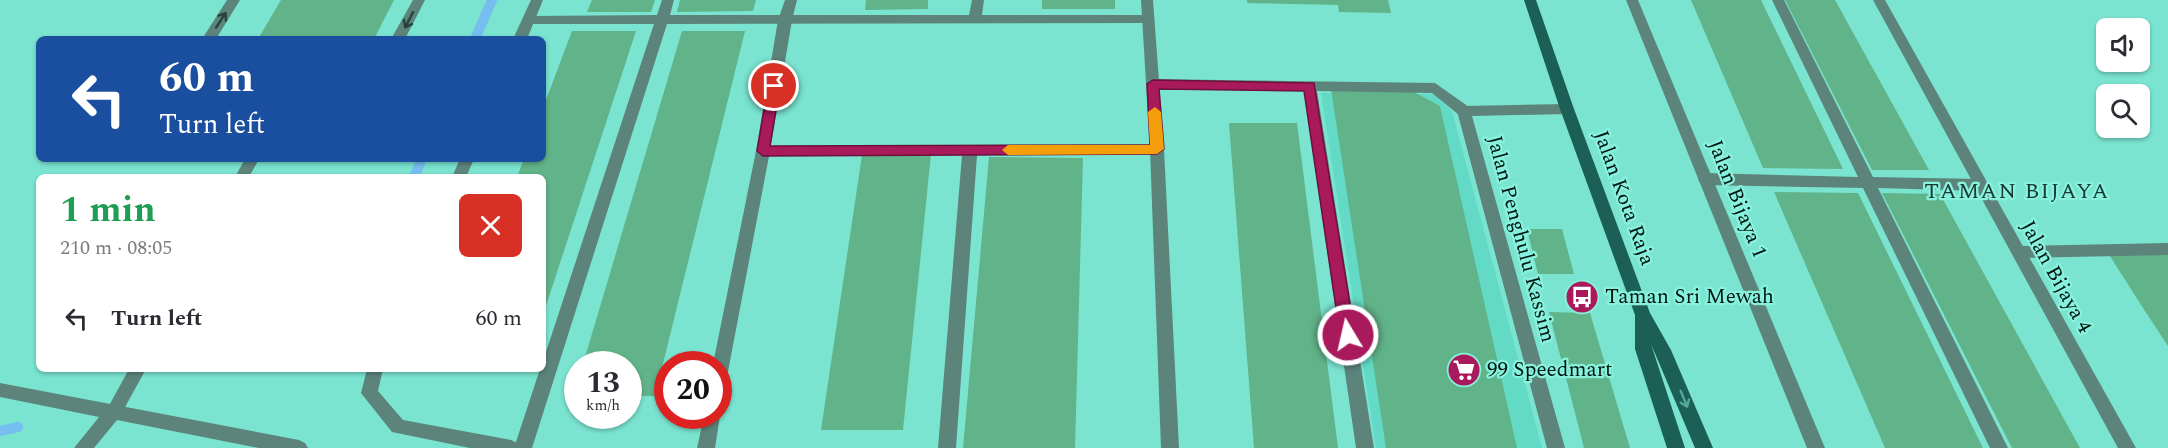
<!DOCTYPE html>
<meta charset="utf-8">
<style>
:root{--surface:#fff;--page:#f7f7f7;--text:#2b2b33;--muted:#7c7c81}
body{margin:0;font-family:Spectral,serif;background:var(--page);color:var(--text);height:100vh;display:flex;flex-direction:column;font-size:22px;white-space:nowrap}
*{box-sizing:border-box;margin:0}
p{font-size:20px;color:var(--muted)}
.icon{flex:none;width:33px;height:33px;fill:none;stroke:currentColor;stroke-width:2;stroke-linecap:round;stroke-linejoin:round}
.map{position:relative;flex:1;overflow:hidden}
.side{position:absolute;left:36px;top:174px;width:510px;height:198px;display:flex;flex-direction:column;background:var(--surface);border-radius:9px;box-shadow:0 2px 4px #0004}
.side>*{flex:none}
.hud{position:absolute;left:36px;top:36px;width:510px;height:126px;border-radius:9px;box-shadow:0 2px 4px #0004;background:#1a4fa0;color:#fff;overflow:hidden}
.controls{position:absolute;left:2096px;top:18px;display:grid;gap:12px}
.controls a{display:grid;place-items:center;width:54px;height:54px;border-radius:9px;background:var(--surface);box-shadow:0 2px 4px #0004;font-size:30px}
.speed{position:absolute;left:564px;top:351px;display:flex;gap:12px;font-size:30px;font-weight:700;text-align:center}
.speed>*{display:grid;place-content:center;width:78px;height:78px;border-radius:50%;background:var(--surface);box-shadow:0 2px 4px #0004;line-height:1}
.speed small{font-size:15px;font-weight:400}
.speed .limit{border:9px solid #d22;background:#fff;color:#111}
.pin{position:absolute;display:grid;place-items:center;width:51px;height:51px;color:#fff;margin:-26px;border:3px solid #fff;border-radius:50%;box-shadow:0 2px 6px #0007}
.me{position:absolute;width:66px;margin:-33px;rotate:351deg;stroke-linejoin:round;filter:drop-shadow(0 0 4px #0008)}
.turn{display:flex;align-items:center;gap:21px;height:126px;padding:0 24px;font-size:27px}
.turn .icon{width:78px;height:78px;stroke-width:2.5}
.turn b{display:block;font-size:42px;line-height:51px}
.round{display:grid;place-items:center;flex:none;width:63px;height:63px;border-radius:9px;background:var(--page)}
.headline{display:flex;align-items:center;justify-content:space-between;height:102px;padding:0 24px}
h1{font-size:36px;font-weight:700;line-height:45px;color:#1e9e55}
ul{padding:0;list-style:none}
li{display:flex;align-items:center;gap:18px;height:84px;padding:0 24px}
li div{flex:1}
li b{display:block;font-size:22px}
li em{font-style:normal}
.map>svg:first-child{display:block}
.built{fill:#62dac5}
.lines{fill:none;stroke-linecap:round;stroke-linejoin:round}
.stream{stroke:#75beef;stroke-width:10}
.building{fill:#61b389}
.lane{fill:#5c847b;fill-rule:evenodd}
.street{fill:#5c847b;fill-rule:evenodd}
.secondary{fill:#1c6055;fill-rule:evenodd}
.oneway{stroke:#25423c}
.oneway2{stroke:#52a999}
.route{fill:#a81a5b;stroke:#6d113b;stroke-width:1.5}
.slow{fill:#f59e0b}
.labels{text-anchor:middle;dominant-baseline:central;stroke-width:4.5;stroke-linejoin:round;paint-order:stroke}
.street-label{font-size:21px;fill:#011612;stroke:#88f2dd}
.poi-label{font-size:21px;fill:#011612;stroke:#88f2dd;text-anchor:start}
.neighbourhood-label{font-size:22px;letter-spacing:1.5px;fill:#183a34;stroke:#88f2dd}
</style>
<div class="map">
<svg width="2168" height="448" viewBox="0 0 2168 448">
<rect width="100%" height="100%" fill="#7ae4d0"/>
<polygon class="built" points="1321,93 1434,94 1452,111 1542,448 1376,448"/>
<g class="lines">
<g class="stream">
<polyline points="475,39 492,0"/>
<polyline points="414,177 422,159"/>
<polyline points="0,431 18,427"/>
</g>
</g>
<g class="building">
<polygon points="281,0 394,0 374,39 258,39"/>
<polygon points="592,0 655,0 651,12 587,12"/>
<polygon points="680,0 756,0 753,11 677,12"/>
<polygon points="866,0 928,0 928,9 865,10"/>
<rect x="1042" y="0" width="73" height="9"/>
<polygon points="1247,0 1388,0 1391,13 1339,12 1338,5 1247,3"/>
<polygon points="1691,0 1761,0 1843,169 1763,168"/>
<polygon points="1785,0 1835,0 1929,170 1872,170"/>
<polygon points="572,31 636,31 543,315 543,177 517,177 524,159 543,159 543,108"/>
<polygon points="682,31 745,31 655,396 628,396 628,364 583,364"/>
<polygon points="1331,89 1410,90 1440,106 1517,448 1386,448"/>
<polygon points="1229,123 1297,123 1338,448 1254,448"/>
<polygon points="931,154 903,430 821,430 862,155"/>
<polygon points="989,157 1083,158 1075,448 963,448"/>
<polygon points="1774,192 1858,193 1983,448 1885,448"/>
<polygon points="1882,193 1940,194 2080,448 2012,448"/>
<polygon points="1527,229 1562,229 1574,274 1538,274"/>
<polygon points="2108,253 2168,254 2168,346 2143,308"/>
<polygon points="1549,312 1590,313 1630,448 1584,448"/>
</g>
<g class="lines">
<g class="lane">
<polygon points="227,0 240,0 216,39 202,39"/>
<polygon points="413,0 425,0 405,39 391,39"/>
<polygon points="662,0 674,0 670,15 969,15 972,0 984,0 982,15 1148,15 1154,19 1148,23 667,24 532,448 514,448 540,369 543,369 543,361 654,24 529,24 522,20 529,16 657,15"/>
<polygon points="1772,0 1784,0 1873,177 1981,179 1986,181 1988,185 1986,189 1981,191 1878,188 2008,448 1990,448 1863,188 1705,185 1700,183 1698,179 1700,175 1705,173 1858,177"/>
<polygon points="1153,79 1435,83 1469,107 1471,111 1469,115 1459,115 1432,93 1317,91 1374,448 1356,448 1304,91 1153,89 1146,84"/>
<polygon points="1157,144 1164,149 1157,154 977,155 956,448 938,448 962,155 763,156 756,151 763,146"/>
<polygon points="245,159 259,159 249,177 235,177"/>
<polygon points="2168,243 2168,255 2019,258 2014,256 2011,252 2014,248 2019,246"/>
<polygon points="129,369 146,369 119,418 113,420 107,418 105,413"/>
</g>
<g class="street">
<polygon points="531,0 543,0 527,39 513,39"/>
<polygon points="785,0 797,0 792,20 770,151 726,382 724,387 718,389 718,364 713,364 756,151 778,20"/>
<polygon points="1141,0 1153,0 1164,149 1179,448 1161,448 1150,149"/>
<polygon points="1626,0 1638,0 1825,448 1807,448"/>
<polygon points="1873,0 1885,0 2136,448 2118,448"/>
<polygon points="1567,104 1574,109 1567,114 1472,116 1565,448 1547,448 1457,111 1464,106"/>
<polygon points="460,159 474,159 466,177 452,177"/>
<polygon points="367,369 383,369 378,391 403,420 511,440 517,443 520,448 470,448 392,432 361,393"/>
<polygon points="0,383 299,440 305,443 308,448 259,448 117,420 94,448 74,448 99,417 0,397"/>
<polygon points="718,412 720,416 715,448 697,448 704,416 718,416"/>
</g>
<polygon class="secondary" points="1524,0 1536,0 1574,109 1650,313 1671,350 1713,448 1695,448 1651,344 1685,448 1667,448 1635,349 1635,315 1560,109"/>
</g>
<defs><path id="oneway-shaft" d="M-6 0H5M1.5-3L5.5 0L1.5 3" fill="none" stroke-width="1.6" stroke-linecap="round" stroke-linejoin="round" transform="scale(1.5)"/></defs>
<g class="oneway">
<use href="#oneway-shaft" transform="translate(221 20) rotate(-57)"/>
<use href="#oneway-shaft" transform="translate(409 20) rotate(117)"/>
</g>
<use class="oneway2" href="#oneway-shaft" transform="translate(1684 399) rotate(68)"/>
<polygon class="route" points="1153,80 1314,83 1355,335 1353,339 1348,341 1343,339 1340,335 1304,91 1159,89 1164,149 1157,154 763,156 757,151 768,86 774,81 780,86 770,146 1150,145 1147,84"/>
<polygon class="slow" points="1155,107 1161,112 1164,149 1157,154 1008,155 1002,150 1008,145 1150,145 1148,112"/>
<defs>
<g id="bus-disc" transform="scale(1.725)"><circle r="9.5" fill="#a81a5b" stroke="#88f2dd"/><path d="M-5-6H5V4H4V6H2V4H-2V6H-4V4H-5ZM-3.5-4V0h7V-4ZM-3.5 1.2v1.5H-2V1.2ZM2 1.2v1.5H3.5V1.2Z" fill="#fff"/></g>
<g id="supermarket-disc" transform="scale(1.725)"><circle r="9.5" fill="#a81a5b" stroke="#88f2dd"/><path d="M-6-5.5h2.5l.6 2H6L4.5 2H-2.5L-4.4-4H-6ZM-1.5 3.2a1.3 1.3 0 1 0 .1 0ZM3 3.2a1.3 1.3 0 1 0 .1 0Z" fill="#fff"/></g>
</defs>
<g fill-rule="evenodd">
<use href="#bus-disc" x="1582" y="297"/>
<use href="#supermarket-disc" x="1464" y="370"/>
</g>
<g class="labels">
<g class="street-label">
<text transform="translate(1624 198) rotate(70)">Jalan Kota Raja</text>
<text transform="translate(1737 199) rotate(68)">Jalan Bijaya 1</text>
<text transform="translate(1521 239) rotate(75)">Jalan Penghulu Kassim</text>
<text transform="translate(2056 277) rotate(61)">Jalan Bijaya 4</text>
</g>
<g class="poi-label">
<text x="1605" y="297">Taman Sri Mewah</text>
<text x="1487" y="370">99 Speedmart</text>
</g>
<g class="neighbourhood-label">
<text x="2017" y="191">TAMAN BIJAYA</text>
</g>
</g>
</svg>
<div class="controls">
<a><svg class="icon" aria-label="sound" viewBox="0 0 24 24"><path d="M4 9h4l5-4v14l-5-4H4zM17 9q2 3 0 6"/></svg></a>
<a><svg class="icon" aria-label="search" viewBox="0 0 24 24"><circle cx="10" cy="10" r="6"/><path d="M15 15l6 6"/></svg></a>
</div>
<div class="speed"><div>13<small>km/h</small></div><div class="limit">20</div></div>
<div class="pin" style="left:774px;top:86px;background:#d93025"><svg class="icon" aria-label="arrive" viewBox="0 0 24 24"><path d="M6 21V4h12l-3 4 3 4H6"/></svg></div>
<svg class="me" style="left:1348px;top:335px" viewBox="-20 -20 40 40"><circle r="17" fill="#a81a5b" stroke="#fff" stroke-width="3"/><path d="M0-11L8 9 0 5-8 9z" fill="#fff"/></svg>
<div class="hud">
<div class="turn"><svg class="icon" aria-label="left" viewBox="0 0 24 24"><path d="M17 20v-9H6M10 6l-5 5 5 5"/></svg><div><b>60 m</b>Turn left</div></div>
</div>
<section class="side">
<div class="headline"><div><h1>1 min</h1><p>210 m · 08:05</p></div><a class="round" style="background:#d93025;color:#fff"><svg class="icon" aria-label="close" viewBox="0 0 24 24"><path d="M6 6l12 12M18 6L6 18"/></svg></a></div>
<ul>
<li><svg class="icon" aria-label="left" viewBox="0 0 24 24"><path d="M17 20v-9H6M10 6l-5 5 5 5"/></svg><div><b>Turn left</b></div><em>60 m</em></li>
</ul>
</section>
</div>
